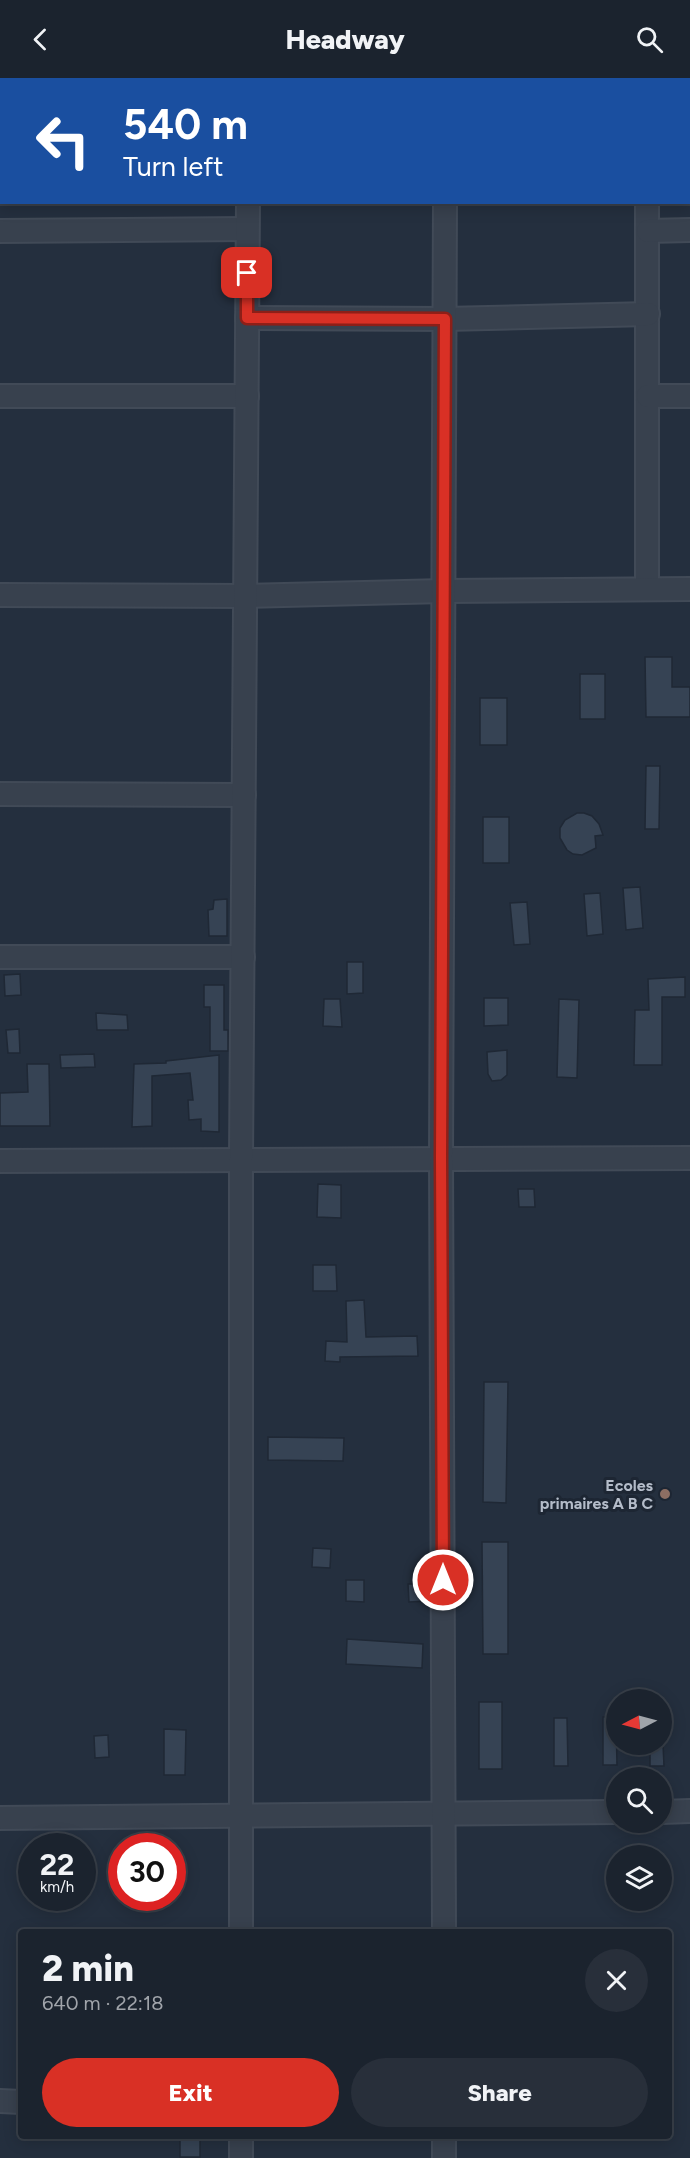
<!DOCTYPE html>
<meta charset="utf-8">
<style>
:root{--surface:#1b232e;--page:#282f3a;--text:#f1f3f6;--muted:#a0a4aa;--line:#39404a;--accent:#d93025}
body{margin:0;font-family:Figtree,sans-serif;background:var(--page);color:var(--text);height:100vh;display:flex;flex-direction:column;font-size:22px;white-space:nowrap}
*{box-sizing:border-box;margin:0}
p{font-size:20px;color:var(--muted)}
.icon{flex:none;width:33px;height:33px;fill:none;stroke:currentColor;stroke-width:2;stroke-linecap:round;stroke-linejoin:round}
.map{position:relative;flex:1;overflow:hidden}
.details{position:absolute;left:18px;top:1851px;width:654px;height:210px;display:flex;flex-direction:column;background:var(--surface);border-radius:6px;box-shadow:0 3px 15px #0003,0 0 0 2px var(--line)}
.details>*{flex:none}
.banner{position:absolute;left:0px;top:0px;width:690px;height:126px;box-shadow:0 3px 15px #0003,0 0 0 2px var(--line);background:#1a4fa0;color:#fff;overflow:hidden}
.needle{width:39px;rotate:264deg}
.buttons{position:absolute;left:606px;top:1611px;display:grid;gap:12px}
.buttons a{display:grid;place-items:center;width:66px;height:66px;border-radius:50%;background:var(--surface);box-shadow:0 3px 15px #0003,0 0 0 2px var(--line);font-size:30px}
.speed{position:absolute;left:18px;top:1755px;display:flex;gap:12px;font-size:30px;font-weight:700;text-align:center}
.speed>*{display:grid;place-content:center;width:78px;height:78px;border-radius:50%;background:var(--surface);box-shadow:0 3px 15px #0003,0 0 0 2px var(--line);line-height:1}
.speed small{font-size:15px;font-weight:400}
.speed .limit{border:9px solid #d22;background:#fff;color:#111}
.pin{position:absolute;display:grid;place-items:center;width:51px;height:51px;color:#fff;margin:-26px;border-radius:12px;box-shadow:0 3px 9px #0006}
.me{position:absolute;width:66px;margin:-33px;rotate:0deg;stroke-linejoin:round;filter:drop-shadow(0 0 4px #0008)}
.turn{display:flex;align-items:center;gap:21px;height:126px;padding:0 24px;font-size:27px}
.turn .icon{width:78px;height:78px;stroke-width:2.5}
.turn b{display:block;font-size:42px;line-height:51px}
.round{display:grid;place-items:center;flex:none;width:63px;height:63px;border-radius:32px;background:var(--page)}
.summary{display:flex;align-items:center;justify-content:space-between;height:102px;padding:0 24px}
h1{font-size:36px;font-weight:800;line-height:45px}
.primary-button{display:flex;gap:12px;margin-top:auto;padding:12px 24px}
.primary-button a{flex:1;height:69px;border-radius:36px;background:var(--accent);color:#fff;font-size:24px;font-weight:800;line-height:69px;text-align:center}
.primary-button a+a{background:var(--page);color:var(--text)}
header{display:flex;justify-content:space-between;align-items:center;height:78px;padding:0 24px;background:var(--surface);font-size:27px;font-weight:800}
.map>svg:first-child{display:block}
.building{fill:#364354;stroke:#1f2835;stroke-width:1.5}
.lines{fill:none;stroke-linecap:round;stroke-linejoin:round}
.minor-casing{stroke:#414a57;stroke-width:26}
.minor{stroke:#38414e;stroke-width:22}
.route-casing{stroke:#8d1f18;stroke-width:15}
.route{stroke:#d93025;stroke-width:10}
.education-dot{fill:#8d6e63;stroke:#1d2633;stroke-width:2}
.labels{text-anchor:middle;dominant-baseline:central;stroke-width:6;stroke-linejoin:round;paint-order:stroke}
.poi-label{font-size:16px;font-weight:bold;fill:#b4bcc9;stroke:#1d2633;text-anchor:end}
</style>
<header><svg class="icon" aria-label="back" viewBox="0 0 24 24"><path d="M15 5l-7 7 7 7"/></svg>Headway<svg class="icon" aria-label="search" viewBox="0 0 24 24"><circle cx="10" cy="10" r="6"/><path d="M15 15l6 6"/></svg></header>
<div class="map">
<svg width="690" height="2080" viewBox="0 0 690 2080">
<rect width="100%" height="100%" fill="#242f3e"/>
<g class="building">
<polygon points="645,579 672,579 672,609 690,609 690,639 646,639"/>
<rect x="580" y="596" width="25" height="45"/>
<rect x="480" y="620" width="27" height="47"/>
<polygon points="646,688 660,688 659,751 645,751"/>
<polygon points="577,735 584,735 592,738 599,746 603,757 595,758 596,770 582,777 573,776 567,772 560,760 560,750 565,742"/>
<rect x="483" y="739" width="26" height="46"/>
<polygon points="640,809 643,850 626,852 623,810"/>
<polygon points="600,815 603,856 587,858 584,816"/>
<polygon points="227,821 227,858 209,858 208,832 213,831 214,822"/>
<polygon points="527,824 530,866 514,867 510,825"/>
<polygon points="347,884 363,884 363,915 347,916"/>
<polygon points="20,896 21,917 5,918 4,897"/>
<polygon points="685,899 685,919 662,919 662,987 634,987 635,932 649,932 648,901"/>
<polygon points="204,907 224,907 224,952 228,952 228,973 210,973 210,929 204,929"/>
<polygon points="484,920 508,920 508,947 484,948"/>
<polygon points="324,921 340,921 342,949 323,948"/>
<polygon points="559,921 579,922 577,1000 557,999"/>
<polygon points="96,935 127,937 128,952 97,952"/>
<polygon points="19,951 20,975 8,975 6,952"/>
<polygon points="507,972 507,997 501,1002 492,1003 488,996 487,974"/>
<polygon points="94,976 95,989 61,990 60,977"/>
<polygon points="219,977 219,1054 201,1053 201,1041 189,1042 188,1022 193,1022 190,995 152,998 152,1048 132,1049 134,986 166,985 166,983"/>
<polygon points="27,986 49,986 50,1048 0,1048 0,1015 28,1014"/>
<polygon points="318,1106 341,1107 341,1140 317,1139"/>
<polygon points="518,1111 534,1111 535,1129 519,1129"/>
<polygon points="313,1187 336,1187 337,1213 313,1213"/>
<polygon points="364,1222 366,1259 417,1258 418,1278 340,1279 340,1284 325,1283 326,1263 347,1264 346,1223"/>
<polygon points="484,1304 508,1304 506,1425 483,1424"/>
<polygon points="268,1359 344,1360 343,1383 268,1382"/>
<polygon points="482,1464 508,1464 508,1576 483,1576"/>
<polygon points="313,1470 331,1471 330,1490 312,1489"/>
<polygon points="346,1502 364,1502 364,1524 346,1523"/>
<polygon points="408,1506 427,1506 427,1523 409,1524"/>
<polygon points="347,1561 423,1566 422,1590 346,1586"/>
<rect x="479" y="1624" width="23" height="67"/>
<polygon points="603,1639 616,1639 617,1687 603,1687"/>
<polygon points="554,1640 567,1640 568,1688 554,1688"/>
<polygon points="164,1651 186,1652 185,1697 164,1697"/>
<polygon points="108,1657 109,1679 95,1680 94,1658"/>
<polygon points="650,1666 663,1666 664,1688 650,1688"/>
<rect x="180" y="2058" width="20" height="21"/>
</g>
<g class="lines">
<g class="minor-casing">
<g id="minor">
<polyline points="644,0 644,2"/>
<polyline points="249,2 249,0"/>
<polyline points="446,2 446,0"/>
<polyline points="647,124 647,511"/>
<polyline points="0,153 247,151"/>
<polyline points="648,153 690,152"/>
<polyline points="247,240 445,241 648,236"/>
<polyline points="0,318 247,318"/>
<polyline points="648,318 690,318"/>
<polyline points="0,517 246,518 444,513 690,511"/>
<polyline points="0,716 244,717"/>
<polyline points="0,879 243,879"/>
<polyline points="0,1083 690,1080"/>
<polyline points="662,1734 690,1733"/>
<polyline points="0,1740 616,1734"/>
<polyline points="241,1854 241,1082 248,124"/>
<polyline points="444,1854 441,1080 445,124"/>
<polyline points="0,2023 21,2024"/>
<polyline points="444,2058 444,2080"/>
<polyline points="241,2080 241,2058"/>
</g>
</g>
<use href="#minor" class="minor"/>
</g>
<g class="lines">
<g class="route-casing">
<polyline id="route" points="247,195 247,240 445,241 441,1080 443,1502"/>
</g>
<use href="#route" class="route"/>
</g>
<circle class="education-dot" cx="665" cy="1416" r="6"/>
<g class="labels">
<g class="poi-label">
<text x="653" y="1407">Ecoles<tspan x="653" dy="18">primaires A B C</tspan></text>
</g>
</g>
</svg>
<div class="buttons">
<a><svg class="needle" viewBox="-14 -14 28 28"><path d="M0-13l5 13h-10z" fill="#e53935"/><path d="M0 13l5-13h-10z" fill="#a0a4aa"/></svg></a>
<a><svg class="icon" aria-label="search" viewBox="0 0 24 24"><circle cx="10" cy="10" r="6"/><path d="M15 15l6 6"/></svg></a>
<a><svg class="icon" aria-label="layers" viewBox="0 0 24 24"><path d="M12 4l9 5-9 5-9-5zM3 14l9 5 9-5"/></svg></a>
</div>
<div class="speed"><div>22<small>km/h</small></div><div class="limit">30</div></div>
<div class="pin" style="left:247px;top:195px;background:#d93025"><svg class="icon" aria-label="arrive" viewBox="0 0 24 24"><path d="M6 21V4h12l-3 4 3 4H6"/></svg></div>
<svg class="me" style="left:443px;top:1502px" viewBox="-20 -20 40 40"><circle r="17" fill="#d93025" stroke="#fff" stroke-width="3"/><path d="M0-11L8 9 0 5-8 9z" fill="#fff"/></svg>
<div class="banner">
<div class="turn"><svg class="icon" aria-label="left" viewBox="0 0 24 24"><path d="M17 20v-9H6M10 6l-5 5 5 5"/></svg><div><b>540 m</b>Turn left</div></div>
</div>
<section class="details">
<div class="summary"><div><h1>2 min</h1><p>640 m · 22:18</p></div><a class="round"><svg class="icon" aria-label="close" viewBox="0 0 24 24"><path d="M6 6l12 12M18 6L6 18"/></svg></a></div>
<div class="primary-button"><a>Exit</a><a>Share</a></div>
</section>
</div>
